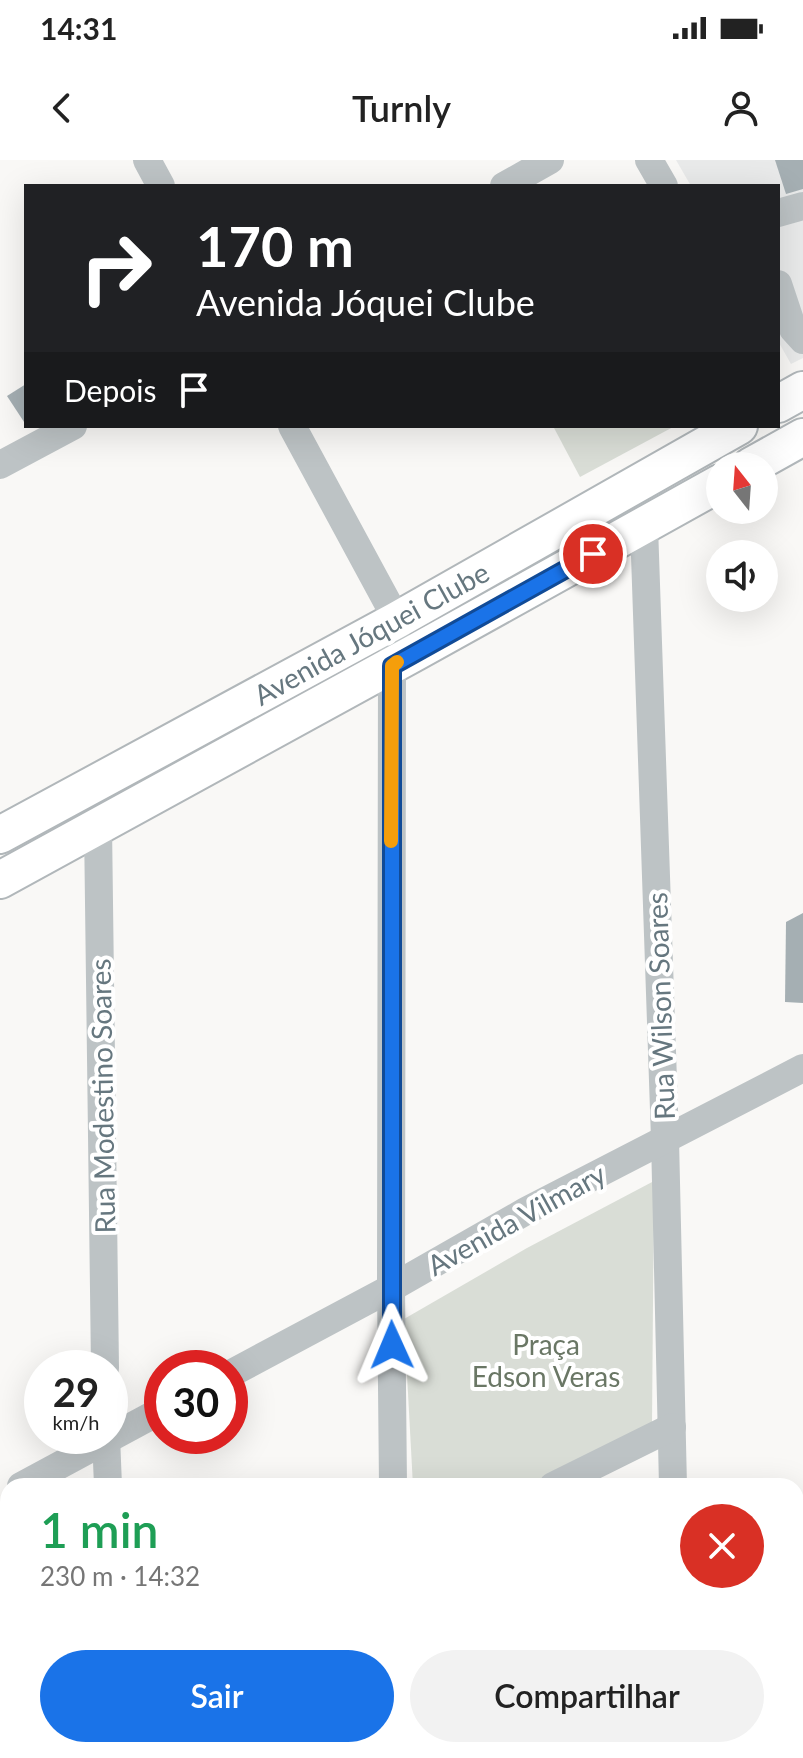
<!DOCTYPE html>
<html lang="pt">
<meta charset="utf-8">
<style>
:root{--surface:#fff;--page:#f2f2f2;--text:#222;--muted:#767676;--accent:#1a73e8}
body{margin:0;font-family:Lato,sans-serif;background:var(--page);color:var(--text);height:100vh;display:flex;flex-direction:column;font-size:30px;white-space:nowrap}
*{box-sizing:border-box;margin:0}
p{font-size:26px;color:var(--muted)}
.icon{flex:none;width:44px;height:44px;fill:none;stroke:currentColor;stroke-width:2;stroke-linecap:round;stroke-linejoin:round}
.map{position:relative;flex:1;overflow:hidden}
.details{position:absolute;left:0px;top:1318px;width:804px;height:280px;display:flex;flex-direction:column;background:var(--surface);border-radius:24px 24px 0 0;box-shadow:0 8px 32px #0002}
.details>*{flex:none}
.guide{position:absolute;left:24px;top:24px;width:756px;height:244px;border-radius:0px;box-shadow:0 8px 32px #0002;background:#202124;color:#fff;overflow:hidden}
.needle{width:52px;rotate:343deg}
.controls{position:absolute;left:706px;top:292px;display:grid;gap:16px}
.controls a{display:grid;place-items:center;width:72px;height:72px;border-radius:50%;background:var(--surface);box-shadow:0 8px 32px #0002;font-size:40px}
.speed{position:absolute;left:24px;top:1190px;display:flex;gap:16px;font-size:40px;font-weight:700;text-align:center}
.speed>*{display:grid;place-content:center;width:104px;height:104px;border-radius:50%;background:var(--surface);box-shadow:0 8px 32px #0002;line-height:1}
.speed small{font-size:20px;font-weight:400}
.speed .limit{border:12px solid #d22;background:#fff;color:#111}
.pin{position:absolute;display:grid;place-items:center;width:68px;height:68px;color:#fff;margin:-34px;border:4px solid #fff;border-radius:50%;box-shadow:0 2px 8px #0007}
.me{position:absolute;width:88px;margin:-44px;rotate:359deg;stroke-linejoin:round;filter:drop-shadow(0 0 6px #0008)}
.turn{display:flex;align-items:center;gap:28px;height:168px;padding:0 40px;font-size:36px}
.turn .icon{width:104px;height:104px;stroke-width:2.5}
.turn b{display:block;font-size:56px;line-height:68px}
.then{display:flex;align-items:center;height:76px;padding:0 40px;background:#0003;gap:16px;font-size:30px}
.round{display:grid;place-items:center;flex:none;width:84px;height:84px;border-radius:42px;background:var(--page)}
.headline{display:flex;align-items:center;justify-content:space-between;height:136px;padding:0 40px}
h1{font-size:48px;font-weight:600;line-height:60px;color:#1e9e55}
.primary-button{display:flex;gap:16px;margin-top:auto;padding:16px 40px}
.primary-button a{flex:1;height:92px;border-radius:48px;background:var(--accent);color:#fff;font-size:32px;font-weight:600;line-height:92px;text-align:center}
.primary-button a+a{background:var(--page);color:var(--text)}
.status{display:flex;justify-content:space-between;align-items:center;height:56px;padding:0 40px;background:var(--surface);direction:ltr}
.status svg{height:22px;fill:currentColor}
header{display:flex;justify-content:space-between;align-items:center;height:104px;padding:0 40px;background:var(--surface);font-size:36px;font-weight:600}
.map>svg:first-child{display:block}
.built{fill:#e9eaea}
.green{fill:#d9ddd6}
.building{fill:#a5afb3}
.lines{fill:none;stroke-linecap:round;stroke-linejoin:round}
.major-casing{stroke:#b1b7ba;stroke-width:40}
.minor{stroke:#bdc3c5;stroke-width:28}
.major{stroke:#fff;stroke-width:36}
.route-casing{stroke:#114b97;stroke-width:20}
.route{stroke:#1a73e8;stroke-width:14}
.slow{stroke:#f59e0b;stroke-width:14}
.labels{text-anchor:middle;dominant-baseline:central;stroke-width:8;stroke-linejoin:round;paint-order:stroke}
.street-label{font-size:28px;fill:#66777f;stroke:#fff}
.park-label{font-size:28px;fill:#6a7765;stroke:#fff}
</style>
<div class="status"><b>14:31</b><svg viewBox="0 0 49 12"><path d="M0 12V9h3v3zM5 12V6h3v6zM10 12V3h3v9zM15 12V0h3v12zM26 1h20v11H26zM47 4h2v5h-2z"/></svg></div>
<header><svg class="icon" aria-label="back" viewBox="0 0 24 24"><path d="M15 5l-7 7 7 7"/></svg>Turnly<svg class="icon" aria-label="person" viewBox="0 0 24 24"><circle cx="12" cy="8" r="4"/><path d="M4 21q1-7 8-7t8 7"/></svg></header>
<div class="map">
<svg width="803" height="1598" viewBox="0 0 803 1598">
<rect width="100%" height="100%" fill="#f9f8f6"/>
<polygon class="built" points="676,0 803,0 803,198 791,204 778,181 778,26 691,26"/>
<g class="green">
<polygon points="553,266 675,266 580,317"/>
<polygon points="654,1021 652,1264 533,1326 413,1326 404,1159 527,1088"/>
</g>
<g class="building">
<polygon points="775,0 803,0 803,29 786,34"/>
<polygon points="26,224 26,265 7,236"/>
<polygon points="803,753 803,843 785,842 786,762"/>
<polygon points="458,1590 530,1590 516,1598 458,1598 454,1592"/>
<polygon points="546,1590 614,1590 618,1598 550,1598"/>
</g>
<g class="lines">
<g class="major-casing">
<g id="major">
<polyline points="778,244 803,230"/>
<polyline points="751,306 803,277"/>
<polyline points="0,675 397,460 739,266"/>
<polyline points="0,720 416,492 720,323"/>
</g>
</g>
<g class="minor">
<polyline points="147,0 161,26"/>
<polyline points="649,0 664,26"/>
<polyline points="504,26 550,0"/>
<polyline points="778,53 803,46"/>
<polyline points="778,124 793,169 803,180"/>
<polyline points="292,266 397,460 392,506 391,1128 393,1326"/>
<polyline points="0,305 73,266"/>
<polyline points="644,366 665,979 673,1326"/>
<polyline points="98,665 105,1208"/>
<polyline points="230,1214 391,1128 526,1051 803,908"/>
<polyline points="106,1276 108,1326"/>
<polyline points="21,1326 162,1250"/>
<polyline points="553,1326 672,1267"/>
<polyline points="117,1590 118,1598"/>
<polyline points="398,1590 398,1598"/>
<polyline points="677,1590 677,1598"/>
</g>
<use href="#major" class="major"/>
</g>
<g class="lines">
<g class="route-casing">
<polyline id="route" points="392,1185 392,506 593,394"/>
</g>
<use href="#route" class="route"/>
<polyline class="slow" points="391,681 392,506 397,502"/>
</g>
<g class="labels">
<g class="street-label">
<text transform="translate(371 473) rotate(-29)">Avenida Jóquei Clube</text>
<text transform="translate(660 846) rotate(-92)">Rua Wilson Soares</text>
<text transform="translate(102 936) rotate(-91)">Rua Modestino Soares</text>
<text transform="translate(516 1059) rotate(-29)">Avenida Vilmary</text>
</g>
<g class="park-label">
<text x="546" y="1184">Praça<tspan x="546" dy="32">Edson Veras</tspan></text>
</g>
</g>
</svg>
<div class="controls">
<a><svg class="needle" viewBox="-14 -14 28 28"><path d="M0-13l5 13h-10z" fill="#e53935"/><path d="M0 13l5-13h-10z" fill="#767676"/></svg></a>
<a><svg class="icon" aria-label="sound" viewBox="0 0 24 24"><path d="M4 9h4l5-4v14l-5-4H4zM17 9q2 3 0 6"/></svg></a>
</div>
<div class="speed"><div>29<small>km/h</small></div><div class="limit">30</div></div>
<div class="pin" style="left:593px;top:394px;background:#d93025"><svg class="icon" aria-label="arrive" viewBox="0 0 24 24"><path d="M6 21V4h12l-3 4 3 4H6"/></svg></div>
<svg class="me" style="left:392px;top:1185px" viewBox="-20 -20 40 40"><path d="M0-17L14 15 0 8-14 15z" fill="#1a73e8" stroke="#fff" stroke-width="4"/></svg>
<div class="guide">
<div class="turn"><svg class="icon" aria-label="right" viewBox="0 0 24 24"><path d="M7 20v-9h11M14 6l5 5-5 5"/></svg><div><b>170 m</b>Avenida Jóquei Clube</div></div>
<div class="then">Depois<svg class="icon" aria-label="arrive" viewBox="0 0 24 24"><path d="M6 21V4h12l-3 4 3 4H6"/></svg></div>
</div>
<section class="details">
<div class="headline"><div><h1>1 min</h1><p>230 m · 14:32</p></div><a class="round" style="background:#d93025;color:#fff"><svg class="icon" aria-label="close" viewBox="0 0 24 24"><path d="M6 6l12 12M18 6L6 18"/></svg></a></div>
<div class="primary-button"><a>Sair</a><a>Compartilhar</a></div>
</section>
</div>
